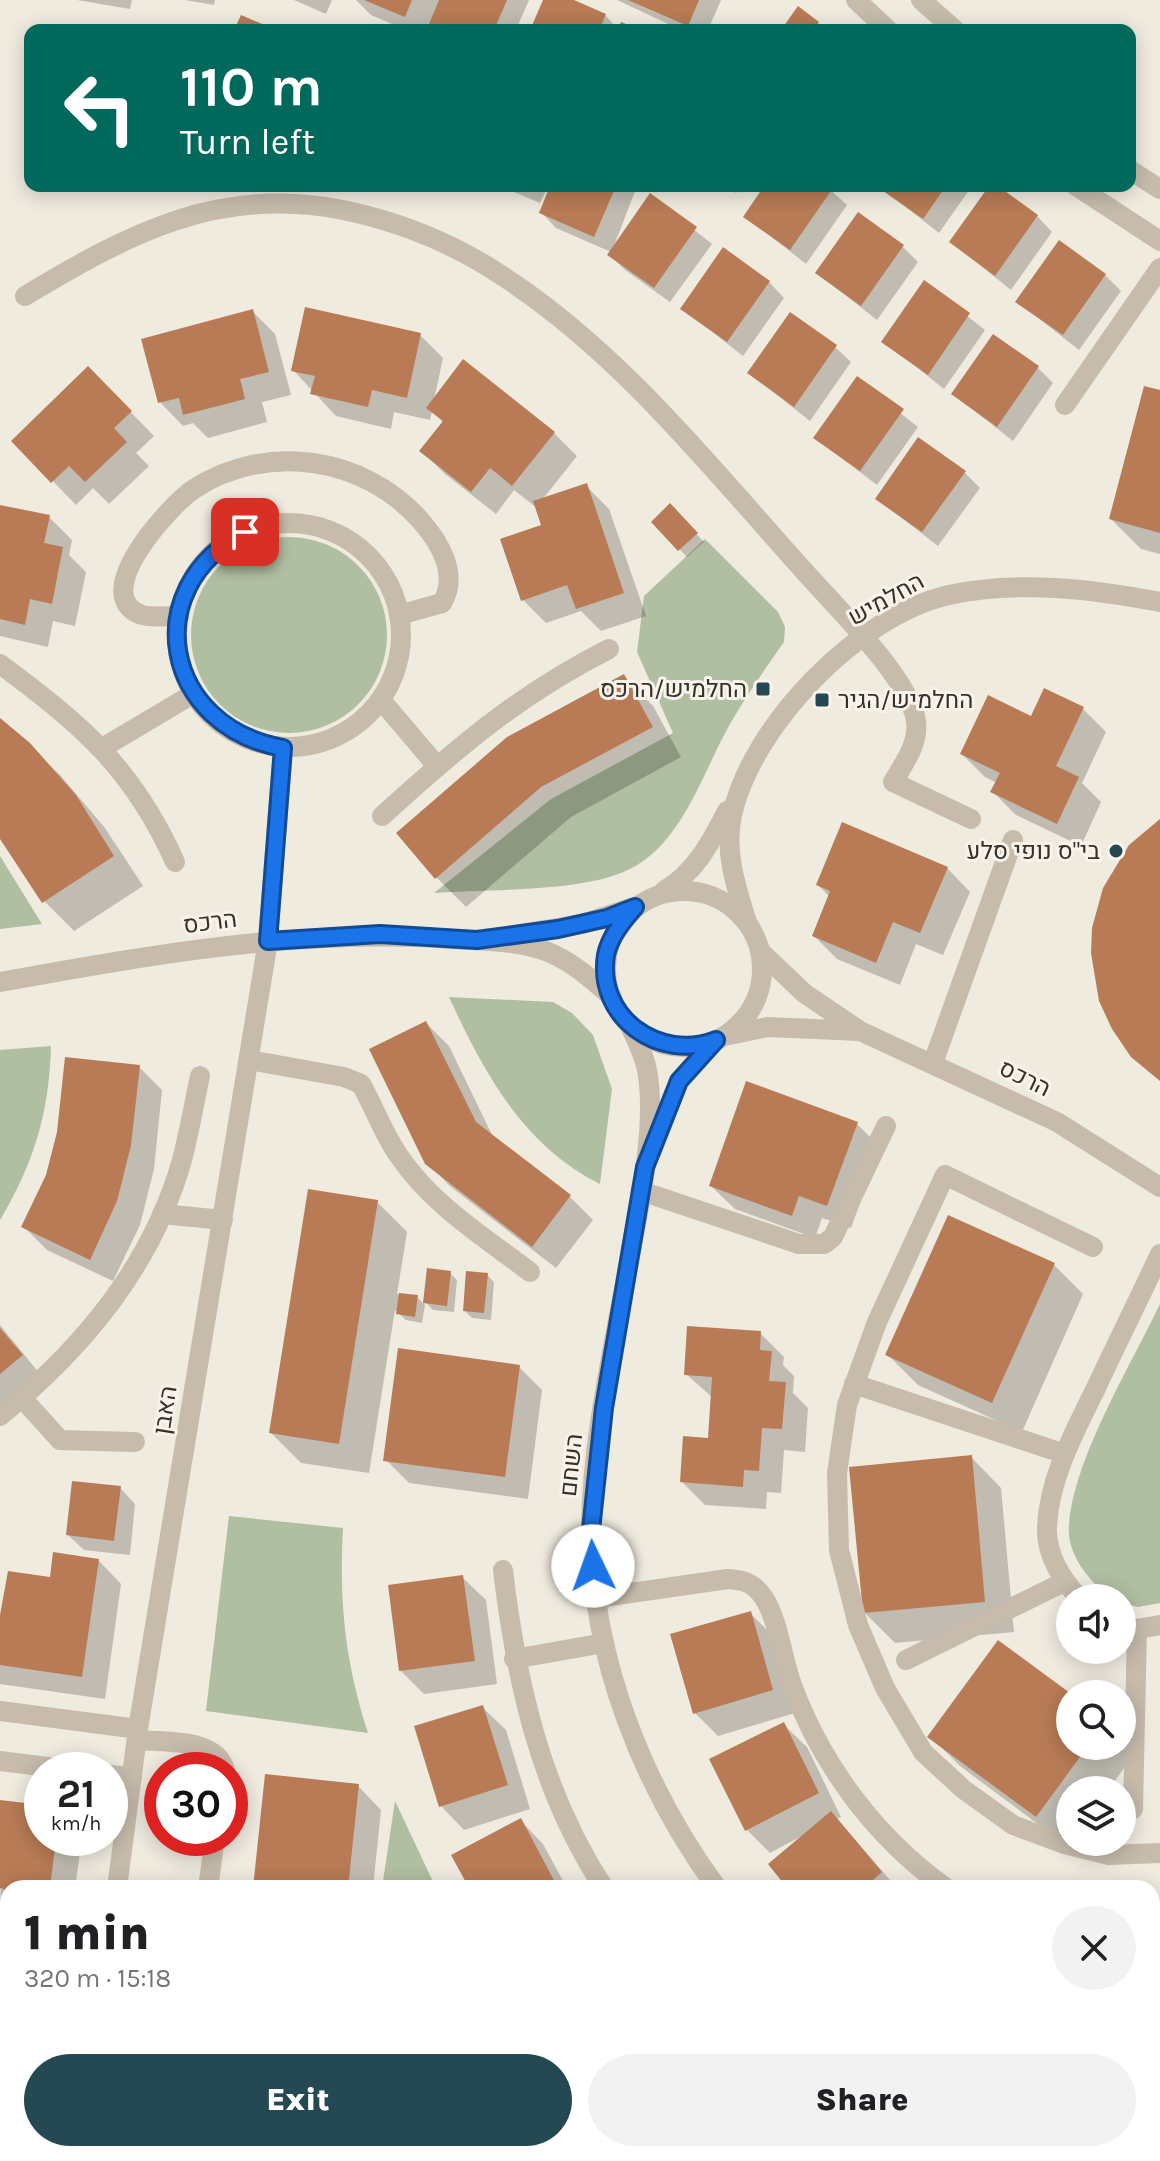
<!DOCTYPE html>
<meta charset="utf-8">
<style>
:root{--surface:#fff;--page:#f2f2f2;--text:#202124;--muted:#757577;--accent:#244953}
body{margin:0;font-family:Karla,Heebo,sans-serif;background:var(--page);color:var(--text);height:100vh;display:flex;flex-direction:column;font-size:30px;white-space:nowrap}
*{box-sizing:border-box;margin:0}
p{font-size:26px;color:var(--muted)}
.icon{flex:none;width:44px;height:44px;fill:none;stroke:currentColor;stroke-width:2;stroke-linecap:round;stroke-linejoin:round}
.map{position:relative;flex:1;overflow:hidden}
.sheet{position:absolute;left:0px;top:1880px;width:1160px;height:282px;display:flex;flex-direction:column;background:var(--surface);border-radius:24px 24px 0 0;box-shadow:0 4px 20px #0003}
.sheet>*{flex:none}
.guide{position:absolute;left:24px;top:24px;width:1112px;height:168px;border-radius:16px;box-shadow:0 4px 20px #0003;background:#00695c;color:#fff;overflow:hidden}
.fabs{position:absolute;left:1056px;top:1584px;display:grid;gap:16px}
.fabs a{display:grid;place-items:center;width:80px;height:80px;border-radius:50%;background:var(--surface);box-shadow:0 4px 20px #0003;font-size:40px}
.speed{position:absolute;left:24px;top:1752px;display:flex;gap:16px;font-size:40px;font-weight:700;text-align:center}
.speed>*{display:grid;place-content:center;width:104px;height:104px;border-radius:50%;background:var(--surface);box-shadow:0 4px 20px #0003;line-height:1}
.speed small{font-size:20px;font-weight:400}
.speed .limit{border:12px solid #d22;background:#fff;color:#111}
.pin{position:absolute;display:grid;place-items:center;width:68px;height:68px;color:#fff;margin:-34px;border-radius:16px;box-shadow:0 4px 12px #0006}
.me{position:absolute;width:88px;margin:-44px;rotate:357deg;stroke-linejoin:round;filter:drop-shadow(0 0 6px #0008)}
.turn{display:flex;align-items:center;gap:28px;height:168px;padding:0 24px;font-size:36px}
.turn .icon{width:104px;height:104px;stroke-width:2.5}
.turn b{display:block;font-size:56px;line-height:68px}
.round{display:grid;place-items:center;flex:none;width:84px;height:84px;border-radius:42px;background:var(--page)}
.overview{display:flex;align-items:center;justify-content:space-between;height:136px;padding:0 24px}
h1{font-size:48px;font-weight:800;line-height:60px}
.primary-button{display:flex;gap:16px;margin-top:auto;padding:16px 24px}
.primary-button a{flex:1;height:92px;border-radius:48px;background:var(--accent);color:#fff;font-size:32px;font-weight:800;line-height:92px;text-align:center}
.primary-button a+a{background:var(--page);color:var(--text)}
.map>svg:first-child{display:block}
.green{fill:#b0bea1}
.shadow{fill:#0003}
.building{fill:#b87b55}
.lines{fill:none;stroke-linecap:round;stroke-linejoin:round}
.minor{stroke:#c7bcac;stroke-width:20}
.route-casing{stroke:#114b97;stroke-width:20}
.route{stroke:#1a73e8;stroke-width:14}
.poi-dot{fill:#244953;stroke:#f8f4eb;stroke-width:3}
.labels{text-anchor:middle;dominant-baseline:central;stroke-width:6;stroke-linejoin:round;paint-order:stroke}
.street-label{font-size:24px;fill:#36302a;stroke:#f8f4eb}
.poi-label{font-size:24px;fill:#36302a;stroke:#f8f4eb;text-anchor:end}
</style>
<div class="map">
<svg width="1160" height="2161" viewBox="0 0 1160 2161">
<rect width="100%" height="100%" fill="#f0ebdf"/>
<g class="green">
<circle cx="289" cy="635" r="98"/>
<path d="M 705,539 L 778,612 L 785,627 L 784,642 C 765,669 746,696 730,724 C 701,775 681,850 621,873 C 573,892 487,889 434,893 L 551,799 L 673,733 L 637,652 L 644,596 Z"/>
<polygon points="0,856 42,924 0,929"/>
<path d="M 449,997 L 553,1002 L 572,1013 L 593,1035 L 612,1089 L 600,1184 C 523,1146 483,1071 449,997 Z"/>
<path d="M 51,1046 C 49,1114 34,1162 0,1220 L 0,1050 Z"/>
<path d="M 1160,1304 L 1160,1603 L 1138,1607 L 1122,1603 L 1122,1598 C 1107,1598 1097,1587 1088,1576 C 1076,1562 1067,1543 1069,1525 C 1074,1458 1131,1365 1160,1304 Z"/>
<path d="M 229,1516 L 343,1528 C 339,1603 345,1661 368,1733 L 206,1711 Z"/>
<polygon points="395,1801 436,1888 382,1888"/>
<polygon points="0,1940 8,1940 8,2154 55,2154 55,2161 0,2161"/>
<polygon points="351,2154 638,2154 645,2161 350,2161"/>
<polygon points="718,2154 784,2154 775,2161 710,2161"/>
<polygon points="907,2154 1012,2154 1035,2161 919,2161"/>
</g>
<g class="shadow">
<polygon points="77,0 132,0 130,9"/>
<polygon points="185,0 215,0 214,5"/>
<polygon points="294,0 332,0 326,14"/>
<polygon points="356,0 529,0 516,30 438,30 434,26 432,30 406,30 371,15"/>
<polygon points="545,0 569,0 605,15 619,30 532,30"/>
<polygon points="617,0 721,0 708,30 681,30"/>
<polygon points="818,23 824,30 784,30"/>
<polygon points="500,186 548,186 540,203"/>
<polygon points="552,186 637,186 612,251 651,196 712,244 670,302 625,270 609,254 611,252 556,228 541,212"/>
<polygon points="725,186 740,186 736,193"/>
<polygon points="767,186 826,186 847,205 806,264 745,216"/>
<polygon points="879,186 972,186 939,233"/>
<polygon points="991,186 1037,216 1052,232 1011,290 951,242"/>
<polygon points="903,247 918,262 877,320 817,273"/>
<polygon points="1105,275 1121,291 1079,350 1018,302"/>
<polygon points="769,282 784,298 743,356 683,309"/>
<polygon points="925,283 985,330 944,389 884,341"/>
<polygon points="252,311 275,334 291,395 262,402 267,422 208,438 193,423 183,426 160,402"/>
<polygon points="420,335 443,358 434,400 554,433 577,456 542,500 586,486 609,509 646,616 601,631 581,611 546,623 523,600 544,526 537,508 514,490 496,514 445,474 422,451 444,423 432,411 430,420 394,412 391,429 336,416 293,370"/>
<polygon points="835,347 851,362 810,421 749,373"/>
<polygon points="1038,368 1053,383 1013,441 953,394"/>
<polygon points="88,369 154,436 136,453 149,466 109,504 93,488 76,505 14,441"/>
<polygon points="857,379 918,427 877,485 815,438"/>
<polygon points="1160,392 1160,554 1141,549 1111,519"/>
<polygon points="964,472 980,488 938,546 877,499"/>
<polygon points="670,506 704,542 687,557 653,522"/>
<polygon points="0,507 49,517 72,540 69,555 86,572 75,626 53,621 48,647 0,636"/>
<polygon points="623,676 653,706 681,757 571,817 466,907 436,877"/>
<polygon points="1083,709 1106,732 1082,783 1101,802 1081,846 1016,815 993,792 997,783 985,777 962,754 1032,718"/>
<polygon points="0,720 60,775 105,828 143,886 74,931 44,901 0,836"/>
<polygon points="947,868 970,892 943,955 916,944 900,985 837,959 814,936 830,897 818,885"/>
<polygon points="426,1023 449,1046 494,1139 570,1197 593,1220 556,1268 451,1187 427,1163"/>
<polygon points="139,1067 162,1090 154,1169 140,1225 113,1281 47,1250 24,1227"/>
<polygon points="857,1124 880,1147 851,1228 822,1218 815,1238 735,1209 711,1186"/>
<polygon points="377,1202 407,1232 397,1294 417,1297 425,1305 422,1323 406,1320 395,1310 369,1473 301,1463 271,1433"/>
<polygon points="1053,1264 1083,1294 1022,1432 918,1385 888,1355"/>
<polygon points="450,1273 457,1280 454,1312 433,1310 426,1303"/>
<polygon points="487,1275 494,1282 491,1320 472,1318 465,1311"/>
<polygon points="0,1325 44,1379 0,1413"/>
<polygon points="760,1333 784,1357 783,1365 794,1376 793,1393 808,1408 805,1452 784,1450 781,1493 767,1492 766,1509 705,1505 682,1482 709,1440 713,1398 686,1374"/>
<polygon points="519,1367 542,1390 528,1499 409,1483 386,1460"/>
<polygon points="971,1457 1001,1488 1014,1632 895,1643 865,1613"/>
<polygon points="120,1488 135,1504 130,1555 84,1550 68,1535"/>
<polygon points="98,1560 121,1584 105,1699 0,1684 0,1617"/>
<polygon points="462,1577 486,1600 497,1684 424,1694 401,1671"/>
<polygon points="750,1613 773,1636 795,1713 718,1736 695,1713"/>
<polygon points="1070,1696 1070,1746 1122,1746 1122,1738 1136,1752 1108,1790 1070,1790 1070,1842 1067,1846 960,1766 930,1736"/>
<polygon points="482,1707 506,1730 530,1809 464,1830 441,1806"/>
<polygon points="783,1724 807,1747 841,1817 837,1819 897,1888 790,1888 800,1837 770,1853 747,1830"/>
<polygon points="358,1786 381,1810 373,1888 255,1888"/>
<polygon points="0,1802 42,1807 42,1838 82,1838 75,1888 8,1888 8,1934 1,1927"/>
<polygon points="520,1820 543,1844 567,1888 471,1888"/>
<polygon points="1160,1955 1160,2073 1159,2074 1152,2066 1152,1958"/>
<polygon points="226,2154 348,2154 347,2161 225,2161"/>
<polygon points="669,2154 721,2154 713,2161 676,2161"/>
</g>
<g class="building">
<polygon points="364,0 412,0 405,17"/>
<polygon points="439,0 507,0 494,30 443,30 429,24"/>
<polygon points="543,0 574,0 606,14 599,30 530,30"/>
<polygon points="628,0 699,0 688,26"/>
<polygon points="798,6 819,22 813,30 781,30"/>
<polygon points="241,15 276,30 234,30"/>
<polygon points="621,22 641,30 618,30"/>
<polygon points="550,186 616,186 594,237 539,213"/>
<polygon points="764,186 833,188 790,250 743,217"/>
<polygon points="876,186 946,186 923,219"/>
<polygon points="989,186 998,186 1038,215 995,276 949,242"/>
<polygon points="650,193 697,227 654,288 607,255"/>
<polygon points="858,212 904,245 861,306 815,273"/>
<polygon points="1059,240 1106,274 1063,335 1015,302"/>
<polygon points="723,247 770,281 727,342 680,309"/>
<polygon points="924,280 970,313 928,375 881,342"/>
<polygon points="305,307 421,333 407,398 372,390 368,407 310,394 315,376 291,371"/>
<polygon points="253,309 269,372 240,379 245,399 183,415 179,398 158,403 141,339"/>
<polygon points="790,312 837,345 794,407 747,373"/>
<polygon points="993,334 1039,366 997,427 951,394"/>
<polygon points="463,359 555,432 512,486 490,468 471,492 419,451 443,421 426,408"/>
<polygon points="88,366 132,411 114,428 127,442 85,482 69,466 51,483 11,441"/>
<polygon points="857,376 904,409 860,471 813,438"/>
<polygon points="1144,386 1160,390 1160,533 1109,519"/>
<polygon points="918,437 966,471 922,532 875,499"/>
<polygon points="587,483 624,593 576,609 567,585 521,601 500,539 541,525 533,501"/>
<polygon points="670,503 698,533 678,551 651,522"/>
<polygon points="0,505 50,515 44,543 63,547 52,604 30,599 25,625 0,619"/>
<polygon points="624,674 653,727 541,787 435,879 396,833 507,737"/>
<polygon points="1044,688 1084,707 1056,766 1079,777 1057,824 990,792 1000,773 960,754 988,695 1031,716"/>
<polygon points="0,718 30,743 76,795 114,856 42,903 0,839"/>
<polygon points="1160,819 1160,1081 1131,1057 1112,1029 1099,1001 1091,953 1092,928 1103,888 1129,845"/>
<polygon points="842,822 948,867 920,933 893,922 876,963 812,936 830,891 816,885"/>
<polygon points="426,1021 476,1122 571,1195 532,1247 425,1164 369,1049"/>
<polygon points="65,1057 140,1065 131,1145 117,1201 90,1260 21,1227 46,1175 57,1132"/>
<polygon points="746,1081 858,1122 827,1206 799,1196 792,1216 709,1186"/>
<polygon points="308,1189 378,1200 339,1444 269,1433"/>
<polygon points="948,1215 1055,1263 992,1403 885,1355"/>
<polygon points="427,1268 451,1271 447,1306 423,1303"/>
<polygon points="466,1271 488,1273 484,1313 463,1311"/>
<polygon points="399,1293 418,1295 415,1317 396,1314"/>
<polygon points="687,1326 761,1331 760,1350 772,1351 769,1381 786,1382 782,1429 762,1428 759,1471 744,1470 743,1487 680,1482 683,1436 708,1438 712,1377 684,1375"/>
<polygon points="0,1328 23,1355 0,1374"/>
<polygon points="398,1348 520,1365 505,1477 383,1461"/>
<polygon points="972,1455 985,1602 863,1613 849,1467"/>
<polygon points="72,1481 121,1486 114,1541 66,1535"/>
<polygon points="53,1552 99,1559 82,1677 0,1665 0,1615 8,1571 50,1577"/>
<polygon points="463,1575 475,1661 399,1671 388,1585"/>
<polygon points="751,1611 773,1690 693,1714 670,1634"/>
<polygon points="998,1640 1070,1693 1070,1746 1088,1746 1036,1817 927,1737"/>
<polygon points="483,1705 508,1785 439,1807 414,1726"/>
<polygon points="784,1722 819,1793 745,1831 709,1759"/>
<polygon points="265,1774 359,1784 348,1888 253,1888"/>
<polygon points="0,1800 42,1805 42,1838 56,1838 50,1888 8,1888 8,1929 0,1928 4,1889 0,1888"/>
<polygon points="831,1811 882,1872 864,1888 787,1888 768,1864"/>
<polygon points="521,1818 558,1888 469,1888 451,1855"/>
<polygon points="1160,1953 1160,2043 1152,2045 1152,1956"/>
<polygon points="224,2154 323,2154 322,2161 223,2161"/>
</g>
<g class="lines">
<g class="minor">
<polyline points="856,0 888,30"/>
<polyline points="921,0 955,30"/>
<polyline points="1130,170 1160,189"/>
<polyline points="1076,186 1160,241"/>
<path d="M 25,296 C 128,234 219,185 343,210 C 401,222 455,244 504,277 C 622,354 712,469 805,572 C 835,606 910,679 916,721 C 919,744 904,763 893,782 L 971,819"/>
<polyline points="1065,405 1160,268"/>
<circle cx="289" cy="635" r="112"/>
<path d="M 179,616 C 168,616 152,618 142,615 C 86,596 171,504 194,489 C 266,442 364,456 421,521 C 440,543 459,575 442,603 L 399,615"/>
<path d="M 0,664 C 81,724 133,768 175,862"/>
<polyline points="381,700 437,766"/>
<polyline points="102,748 193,694"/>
<path d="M 382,816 C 457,748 518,695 609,649"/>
<circle cx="684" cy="969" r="78"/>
<path d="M 664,891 C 695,873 711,842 727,811"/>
<path d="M 747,922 C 736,887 724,852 732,815 C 752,725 859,615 949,595 C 1019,580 1091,589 1160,602"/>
<polyline points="507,936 582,924 631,908"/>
<polyline points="762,953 804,993 860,1031 1057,1122 1160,1187"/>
<path d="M 0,982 C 150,955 299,928 452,939 C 484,941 518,940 548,952 C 573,962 592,980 612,997"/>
<path d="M 629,1024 C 636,1039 644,1054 647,1070 C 657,1124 640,1202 630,1256 C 614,1347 591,1441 591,1533 C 592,1659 643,1787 717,1888"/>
<polyline points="729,1035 768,1027 860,1031"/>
<path d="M 249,1060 L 344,1077 L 361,1084 C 374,1107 384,1135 399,1156 C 432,1205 484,1237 530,1272"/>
<polyline points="933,1063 1013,840"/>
<polyline points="651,1153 679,1081 713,1043"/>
<polyline points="641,1191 799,1244 824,1244 833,1237 886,1126"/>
<polyline points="162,1214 223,1220"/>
<polyline points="1093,1247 945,1175 877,1322 847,1405 837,1473 839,1550 858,1625 885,1688 923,1752 963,1789 1013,1825 1064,1844 1109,1855 1160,1853"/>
<polyline points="854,1384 1065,1454"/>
<polyline points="22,1398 60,1440 135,1442"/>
<path d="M 0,1416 C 83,1348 152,1266 182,1160 C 189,1133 194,1104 200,1076"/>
<path d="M 503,1570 C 516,1681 541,1793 604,1888"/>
<path d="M 596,1598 L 728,1579 C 744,1580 754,1583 764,1598 C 779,1622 782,1658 792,1685 C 822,1766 876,1838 946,1888"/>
<path d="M 1079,1598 C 1061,1578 1046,1555 1047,1527 C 1049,1478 1075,1431 1096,1388 C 1117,1343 1139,1299 1160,1254"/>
<polyline points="1122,1625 1137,1629 1160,1625"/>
<polyline points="514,1659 604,1643"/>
<polyline points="906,1660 1064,1582"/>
<polyline points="0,1711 138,1729"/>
<path d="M 137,1740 C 165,1743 216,1737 225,1770"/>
<polyline points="0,1761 71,1770"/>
<polyline points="110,1775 132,1777"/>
<polyline points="1133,1809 1137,1629"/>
<polyline points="117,1888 138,1729 268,941 283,748"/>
<polyline points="208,1888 215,1838"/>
<polyline points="1152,1926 1160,1924"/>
<polyline points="1152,2116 1160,2115"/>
<polyline points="83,2161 84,2154"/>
<polyline points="170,2161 171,2154"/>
<polyline points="837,2161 843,2154"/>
</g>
</g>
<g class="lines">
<g class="route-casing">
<path id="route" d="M 245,532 C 136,589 164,727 283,748 L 268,941 L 380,934 L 477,940 L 558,929 L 607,918 L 635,907 C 623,921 610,936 606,955 C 596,1018 660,1062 716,1040 L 679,1081 L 645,1167 L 604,1408 L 591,1530 L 593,1566"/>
</g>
<use href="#route" class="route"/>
</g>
<g class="poi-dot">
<rect x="755" y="681" width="16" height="16" rx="4"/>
<rect x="814" y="692" width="16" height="16" rx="4"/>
<circle cx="1116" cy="851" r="8"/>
</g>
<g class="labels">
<g class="street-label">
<text transform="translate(886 599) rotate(-29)">החלמיש</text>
<text transform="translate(210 922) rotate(-7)">הרכס</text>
<text transform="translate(1025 1078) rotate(26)">הרכס</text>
<text transform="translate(165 1410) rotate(-81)">האבן</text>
<text transform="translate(571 1465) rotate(-84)">השחם</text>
</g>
<g class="poi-label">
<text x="747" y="689">החלמיש/הרכס</text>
<text x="838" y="700" text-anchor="start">החלמיש/הגיר</text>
<text x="1100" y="851">בי"ס נופי סלע</text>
</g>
</g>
</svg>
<div class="fabs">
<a><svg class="icon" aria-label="sound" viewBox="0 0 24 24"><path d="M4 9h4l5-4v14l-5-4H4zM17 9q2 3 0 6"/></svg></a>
<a><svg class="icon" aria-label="search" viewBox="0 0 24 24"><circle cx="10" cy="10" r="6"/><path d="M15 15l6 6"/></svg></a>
<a><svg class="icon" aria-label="layers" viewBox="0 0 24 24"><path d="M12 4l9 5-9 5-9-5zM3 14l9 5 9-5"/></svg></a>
</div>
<div class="speed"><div>21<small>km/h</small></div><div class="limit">30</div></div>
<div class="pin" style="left:245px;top:532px;background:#d93025"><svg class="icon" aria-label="arrive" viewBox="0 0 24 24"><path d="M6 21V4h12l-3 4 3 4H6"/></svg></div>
<svg class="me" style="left:593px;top:1566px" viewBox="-20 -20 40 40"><circle r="19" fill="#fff"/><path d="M0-13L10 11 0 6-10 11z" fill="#1a73e8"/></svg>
<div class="guide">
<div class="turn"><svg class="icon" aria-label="left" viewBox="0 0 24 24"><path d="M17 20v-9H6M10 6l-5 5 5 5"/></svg><div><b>110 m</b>Turn left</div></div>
</div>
<section class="sheet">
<div class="overview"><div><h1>1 min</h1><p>320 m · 15:18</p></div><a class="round"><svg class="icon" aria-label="close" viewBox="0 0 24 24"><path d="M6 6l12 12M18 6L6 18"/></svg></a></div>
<div class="primary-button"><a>Exit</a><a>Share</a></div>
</section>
</div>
